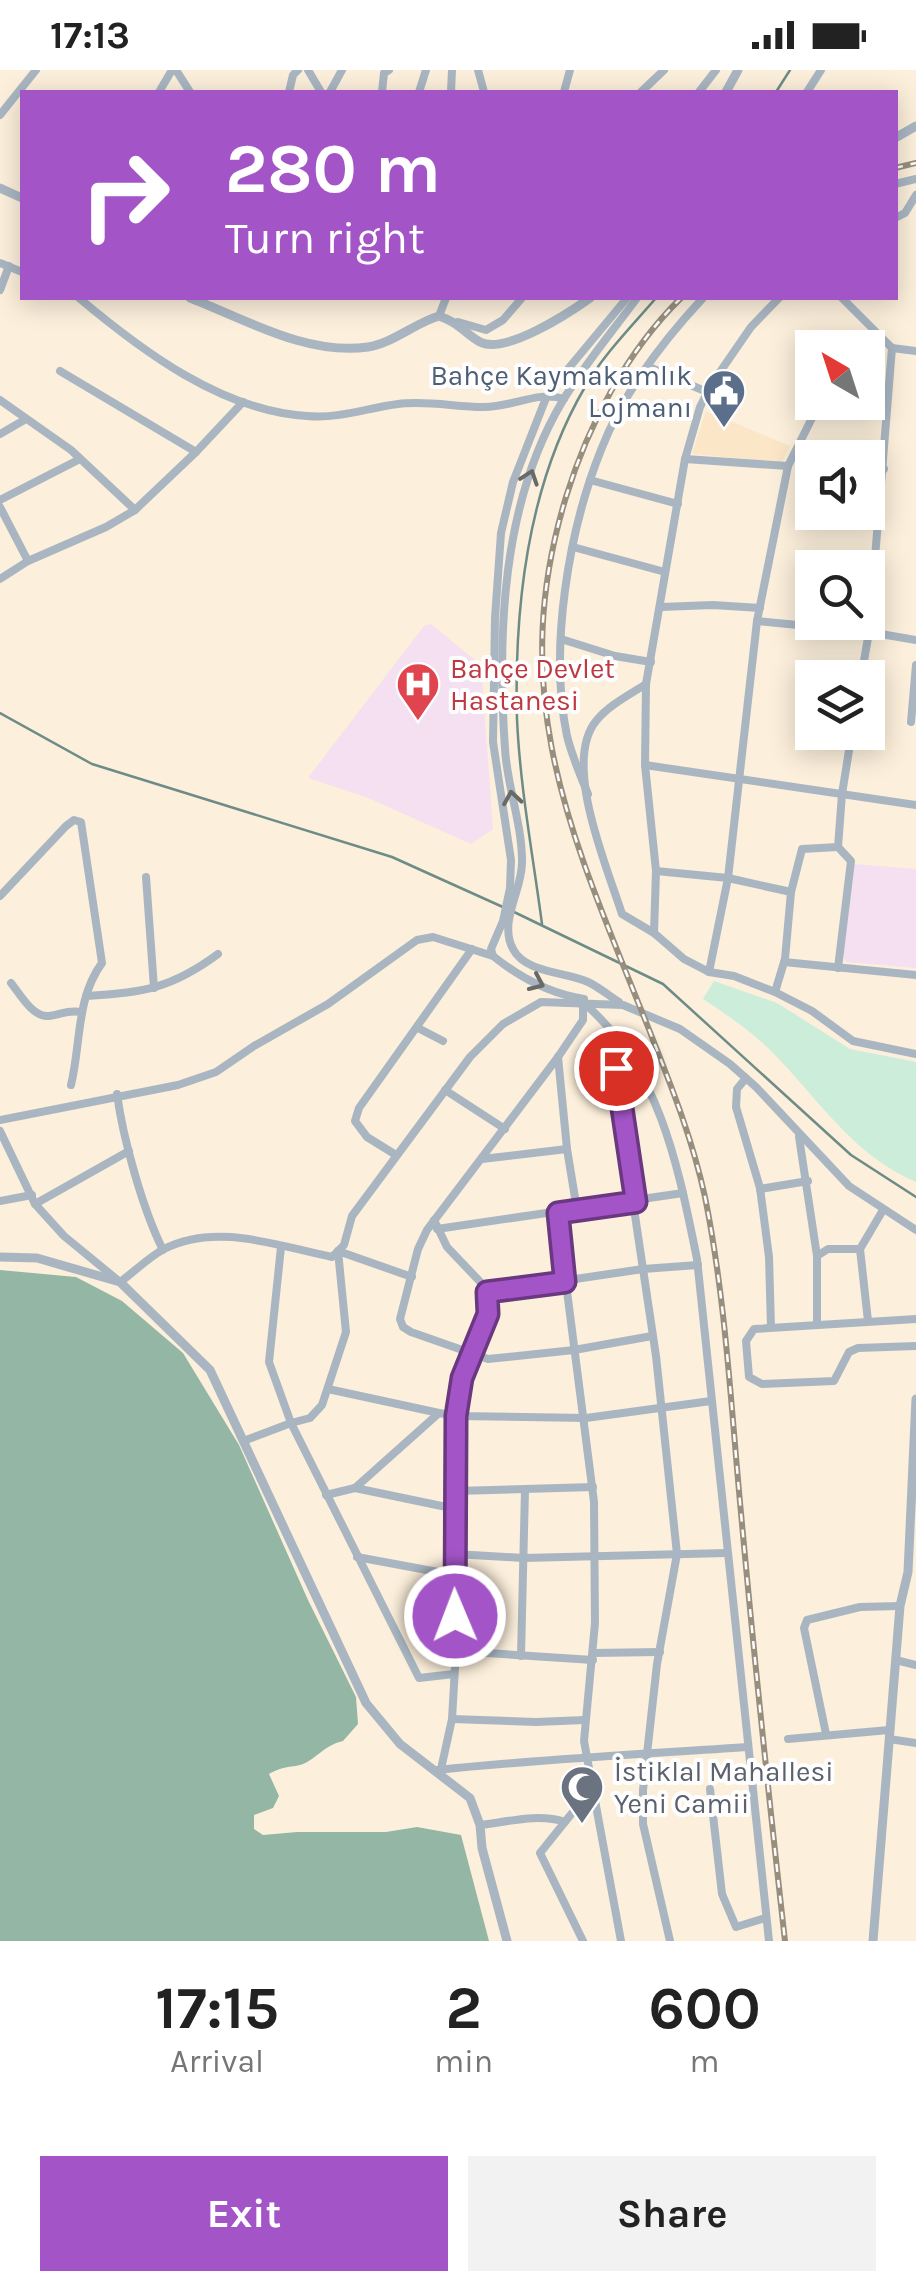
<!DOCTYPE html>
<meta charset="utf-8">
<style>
:root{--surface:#fff;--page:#f2f2f2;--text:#222;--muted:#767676;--accent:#a355c7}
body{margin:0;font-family:Karla,sans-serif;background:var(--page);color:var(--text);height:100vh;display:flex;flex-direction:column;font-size:38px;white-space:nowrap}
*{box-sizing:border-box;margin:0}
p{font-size:32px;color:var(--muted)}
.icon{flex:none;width:55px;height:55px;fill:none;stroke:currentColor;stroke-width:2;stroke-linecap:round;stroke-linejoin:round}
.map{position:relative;height:1871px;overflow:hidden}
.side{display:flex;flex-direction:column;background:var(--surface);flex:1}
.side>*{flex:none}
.guide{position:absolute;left:20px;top:20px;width:878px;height:210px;border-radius:0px;box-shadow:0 5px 25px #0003;background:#a355c7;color:#fff;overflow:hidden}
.needle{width:65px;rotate:321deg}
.buttons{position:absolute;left:795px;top:260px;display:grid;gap:20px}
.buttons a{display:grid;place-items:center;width:90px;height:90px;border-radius:0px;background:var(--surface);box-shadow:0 5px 25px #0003;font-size:50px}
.pin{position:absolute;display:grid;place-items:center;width:85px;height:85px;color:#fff;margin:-42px;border:5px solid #fff;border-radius:50%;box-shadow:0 2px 10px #0007}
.me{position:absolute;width:110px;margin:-55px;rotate:359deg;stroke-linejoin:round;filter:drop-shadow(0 0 8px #0008)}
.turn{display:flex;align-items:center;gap:35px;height:210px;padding:0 40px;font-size:45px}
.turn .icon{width:130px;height:130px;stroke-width:2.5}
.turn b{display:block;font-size:70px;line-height:85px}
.eta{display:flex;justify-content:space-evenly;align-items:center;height:170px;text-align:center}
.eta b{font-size:60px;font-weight:700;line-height:70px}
.button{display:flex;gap:20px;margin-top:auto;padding:20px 40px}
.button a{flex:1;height:115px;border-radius:0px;background:var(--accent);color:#fff;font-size:40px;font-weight:700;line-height:115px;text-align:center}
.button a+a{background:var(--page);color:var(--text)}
.status{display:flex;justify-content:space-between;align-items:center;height:70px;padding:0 50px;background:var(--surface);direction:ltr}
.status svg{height:28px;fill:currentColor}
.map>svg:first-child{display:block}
.built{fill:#fbe7c7}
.medical{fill:#f4e0f0}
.green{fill:#cbedda}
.forest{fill:#93b7a4}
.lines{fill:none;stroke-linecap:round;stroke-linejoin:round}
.stream{stroke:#6d8c88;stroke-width:2.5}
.minor{stroke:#a9b6c2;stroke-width:8}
.tertiary{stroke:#a9b6c2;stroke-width:9}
.rail-casing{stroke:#988e7e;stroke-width:6}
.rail{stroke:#fefefe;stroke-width:2.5;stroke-dasharray:8;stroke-linecap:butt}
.oneway{stroke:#686a68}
.route-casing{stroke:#6a3781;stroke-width:25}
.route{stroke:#a355c7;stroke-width:18}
.labels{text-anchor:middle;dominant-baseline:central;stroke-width:8;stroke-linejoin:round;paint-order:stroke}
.service-label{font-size:28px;fill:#4e5e75;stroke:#fefefe;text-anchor:end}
.health-label{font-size:28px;fill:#be3a42;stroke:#fefefe;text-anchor:start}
.worship-label{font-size:28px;fill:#5b616d;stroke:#fefefe;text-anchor:start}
</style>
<div class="status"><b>17:13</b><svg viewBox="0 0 49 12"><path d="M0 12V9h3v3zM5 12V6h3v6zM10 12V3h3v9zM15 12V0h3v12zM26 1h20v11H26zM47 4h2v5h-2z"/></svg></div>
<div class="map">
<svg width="916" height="1871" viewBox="0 0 916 1871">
<rect width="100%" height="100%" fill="#fcefdb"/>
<polygon class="built" points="706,341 790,376 782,392 692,384"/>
<g class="medical">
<polygon points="431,554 481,595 493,759 471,774 366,727 308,708 424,556"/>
<polygon points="854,794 916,799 916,898 846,892 843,887"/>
</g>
<path class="green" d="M 714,911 L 777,933 L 850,979 L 916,992 L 916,1112 C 855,1086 821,1033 777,987 C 755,964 729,946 703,929 Z"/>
<path class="forest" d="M 0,1200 L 76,1207 L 122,1231 L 183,1283 L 239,1375 L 308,1530 L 356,1627 L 358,1654 L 343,1671 C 324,1675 313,1692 300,1695 C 287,1698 283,1696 269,1704 L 279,1726 L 273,1738 L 254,1745 L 254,1759 L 263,1765 L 297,1762 L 386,1762 L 417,1757 L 461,1765 L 489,1871 L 0,1871 Z"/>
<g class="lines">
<g class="stream">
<polyline points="776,22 790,0"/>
<polyline points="0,643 92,694 392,787 505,838"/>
<polyline points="512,841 663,914 851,1085 916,1127"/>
<path d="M 542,854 C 533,786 520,717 517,649 C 514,537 527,416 585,317 C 603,285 632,256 656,228"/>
</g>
<g class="minor">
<polyline points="176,0 190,22"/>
<polyline points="308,0 321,22"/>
<polyline points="478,0 484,22"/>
<polyline points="159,22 172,0"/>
<polyline points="289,22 293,5 298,0"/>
<polyline points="330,22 342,0"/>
<polyline points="382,22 384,3 389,0"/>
<polyline points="419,22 426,0"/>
<polyline points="451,22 452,0"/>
<polyline points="564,22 570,0"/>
<polyline points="641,22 664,0"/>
<polyline points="699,22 716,0"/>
<polyline points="807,22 821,0"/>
<polyline points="0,45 36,0"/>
<polyline points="895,114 916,109"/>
<polyline points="895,148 905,143 916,125"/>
<polyline points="0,193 22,202"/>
<polyline points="0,220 9,196"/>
<path d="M 79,228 C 142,281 222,341 307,346 C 339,349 367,338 398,334 C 425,330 456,337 483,337 C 511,338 538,320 564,329"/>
<polyline points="779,228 751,257 711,315 700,337 685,389 646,614 645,695 656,801 654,863 684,889 709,902 734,906 775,922 812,941 853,971 916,984"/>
<polyline points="842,228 892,278 916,281"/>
<polyline points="439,246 446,228"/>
<polyline points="458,252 486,260 503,250 522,228"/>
<polyline points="868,279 881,268"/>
<polyline points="649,297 707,322"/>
<polyline points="0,330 71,380 135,440 196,382 60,301"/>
<polyline points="0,364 26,349"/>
<polyline points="196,382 243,332"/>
<polyline points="793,387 812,390"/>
<polyline points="685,389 788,396"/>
<polyline points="868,397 884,399"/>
<polyline points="590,410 678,434"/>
<polyline points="0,430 78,390"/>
<polyline points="0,437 28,491"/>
<polyline points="573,477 665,502"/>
<polyline points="0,509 28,491 106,457 135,440"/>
<polyline points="661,537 713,535 760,538"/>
<polyline points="757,551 869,562 916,570"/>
<polyline points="561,569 615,586 651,592"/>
<polyline points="861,608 869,562 892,278"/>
<path d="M 646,614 C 629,625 609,635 596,651 C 562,693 607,797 622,844 L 654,863"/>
<polyline points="911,652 916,595"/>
<polyline points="645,695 916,735"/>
<path d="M 588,724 C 580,705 572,686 567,666 C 549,579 568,462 601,380 C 622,325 663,271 703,228"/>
<polyline points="838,777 851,791 838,898"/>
<polyline points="656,801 728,808 791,822 802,779 838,777 842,724 852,662"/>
<polyline points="146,807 154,918"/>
<path d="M 0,826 L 66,756 L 74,750 L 81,752 L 102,893 C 76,928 81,974 71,1015"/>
<polyline points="784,892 916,905"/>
<polyline points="709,902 728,808 757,551 788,396 820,332"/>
<path d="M 11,913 C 20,924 33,948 49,946 C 63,944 65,940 82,942"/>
<polyline points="775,922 785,889 791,822"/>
<path d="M 86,926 C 143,923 172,918 218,884"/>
<path d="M 584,929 C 551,924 519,907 493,886 L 491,879 L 503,851 L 510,818 L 511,790 L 493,672 L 495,548 L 501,463 L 513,412 L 548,323 L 627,228"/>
<path d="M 619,932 C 609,926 599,917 588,912 C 566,902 525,903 513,879 C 498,851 523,820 522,791 C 522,753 507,716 505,679 C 497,564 502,433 562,332 C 584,295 612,262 637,228"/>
<polyline points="583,933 583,950 558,987 427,1160 418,1179 400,1249 403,1257 411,1262 488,1289 574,1280 652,1266"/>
<path d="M 585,934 C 660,999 678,1096 697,1189 L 769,1871"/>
<polyline points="418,958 443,971"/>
<polyline points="613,963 636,1132"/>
<polyline points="746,1008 737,1019 736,1037 760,1118 769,1187 771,1257"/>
<polyline points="445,1020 505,1059"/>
<path d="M 117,1024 C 123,1069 143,1140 163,1180"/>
<polyline points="0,1050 178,1015 216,1002 254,976 328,934 417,870 433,867 493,886"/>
<path d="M 0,1061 L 35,1134 L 64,1166 L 120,1212 C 134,1202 149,1187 164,1179 C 216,1152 278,1176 332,1187 L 344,1175 L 352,1146 L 470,987 L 503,954 L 541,932 L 623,935 L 680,959 L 730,994 L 756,1017 L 849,1116 L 916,1160"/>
<polyline points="799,1067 817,1186"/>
<polyline points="567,1079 577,1140"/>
<polyline points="396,1085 367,1067 355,1051 359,1038 472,879"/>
<polyline points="482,1089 567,1079 558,987"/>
<polyline points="760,1119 808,1111"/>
<polyline points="0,1131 32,1125"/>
<polyline points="633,1132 656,1286 677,1484 657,1594 643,1720 643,1754 670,1871"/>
<polyline points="35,1134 129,1081"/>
<polyline points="557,1143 594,1432 595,1553 584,1671 621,1871"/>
<polyline points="434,1150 447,1177 487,1219 488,1244 463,1308 456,1346 456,1581 452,1649 441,1699"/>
<polyline points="437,1159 683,1123"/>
<polyline points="281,1177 269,1292 291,1353 310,1348 322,1335 346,1262 338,1181 412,1207"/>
<polyline points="860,1179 868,1251"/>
<polyline points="487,1222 643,1199 698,1195"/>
<polyline points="916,1249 754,1259 746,1271 749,1307 762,1314 834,1311 849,1282 858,1278 916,1276"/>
<polyline points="817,1255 817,1186 828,1179 860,1179 883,1140"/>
<polyline points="328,1319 439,1343"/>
<polyline points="246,1370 291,1353 419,1608 454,1604"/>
<polyline points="355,1418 456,1439"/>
<polyline points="456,1421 593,1417"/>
<polyline points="326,1425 355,1418 439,1343 456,1346 586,1348 711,1331"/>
<polyline points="455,1484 523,1488 727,1483"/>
<polyline points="357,1487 454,1505"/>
<polyline points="456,1581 593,1590"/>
<polyline points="593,1583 660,1582"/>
<polyline points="521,1586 525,1420"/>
<polyline points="896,1590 916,1595"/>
<polyline points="452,1649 536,1652 585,1650"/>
<polyline points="826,1664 804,1558 807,1550 860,1537 900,1536"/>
<polyline points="788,1669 889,1660"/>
<polyline points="889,1669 916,1673"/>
<path d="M 438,1700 C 541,1689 644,1684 747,1677"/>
<polyline points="710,1719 722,1824 736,1857 765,1848"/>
<path d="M 480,1755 C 507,1752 538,1743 565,1752"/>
<polyline points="583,1871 540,1783 593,1717"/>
</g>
<g class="tertiary">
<polyline points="726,22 738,0"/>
<polyline points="895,68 916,56"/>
<polyline points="0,118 22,128"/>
<path d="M 190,228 C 245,249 307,286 368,277 C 393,273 415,253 439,246 C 460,253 464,263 480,272 C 505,285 569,243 590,228"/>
<polyline points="0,1187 37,1188 120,1212 210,1300 366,1633 400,1674 470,1728 480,1755 482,1778 507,1871"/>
<polyline points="873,1871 900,1536 908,1502 916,1329"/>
</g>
<g class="rail-casing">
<g id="rail">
<polyline points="895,98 916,93"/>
<path d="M 681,228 C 627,281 588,355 566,427 C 504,630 574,771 648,957 C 670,1013 692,1067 705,1127 C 726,1231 731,1338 741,1443 C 754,1586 769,1729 785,1871"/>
</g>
</g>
<use href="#rail" class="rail"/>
</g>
<defs><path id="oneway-chevron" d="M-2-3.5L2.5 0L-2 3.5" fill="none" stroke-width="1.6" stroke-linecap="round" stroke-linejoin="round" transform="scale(2.5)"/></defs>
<g class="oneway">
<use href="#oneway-chevron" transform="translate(530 407) rotate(-71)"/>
<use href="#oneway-chevron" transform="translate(512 728) rotate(-99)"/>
<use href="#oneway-chevron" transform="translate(537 913) rotate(24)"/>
</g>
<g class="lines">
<g class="route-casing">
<polyline id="route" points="455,1546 456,1346 462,1308 488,1244 487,1222 565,1212 558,1143 636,1132 616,998"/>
</g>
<use href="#route" class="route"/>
</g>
<defs>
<g id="civic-pin" transform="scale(2.25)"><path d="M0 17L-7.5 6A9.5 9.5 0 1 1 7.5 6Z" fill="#5c6f8a" stroke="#fefefe"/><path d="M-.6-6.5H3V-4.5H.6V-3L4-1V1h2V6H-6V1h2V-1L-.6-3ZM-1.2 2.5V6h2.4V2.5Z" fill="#fff"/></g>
<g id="hospital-pin" transform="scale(2.25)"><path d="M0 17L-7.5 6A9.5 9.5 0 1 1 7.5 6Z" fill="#e0444e" stroke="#fefefe"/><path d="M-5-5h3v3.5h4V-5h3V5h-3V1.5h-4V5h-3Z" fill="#fff"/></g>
<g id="mosque-pin" transform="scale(2.25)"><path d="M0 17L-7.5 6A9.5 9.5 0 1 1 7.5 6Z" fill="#6b7280" stroke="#fefefe"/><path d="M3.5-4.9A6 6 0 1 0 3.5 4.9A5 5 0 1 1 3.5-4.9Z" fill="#fff"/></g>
</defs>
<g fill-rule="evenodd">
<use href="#civic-pin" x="724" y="321"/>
<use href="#hospital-pin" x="418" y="614"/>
<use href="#mosque-pin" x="582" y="1717"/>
</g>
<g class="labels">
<g class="service-label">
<text x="692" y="305">Bahçe Kaymakamlık<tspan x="692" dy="32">Lojmanı</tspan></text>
</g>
<g class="health-label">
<text x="450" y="598">Bahçe Devlet<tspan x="450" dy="32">Hastanesi</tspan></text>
</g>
<g class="worship-label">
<text x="614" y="1701">İstiklal Mahallesi<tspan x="614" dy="32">Yeni Camii</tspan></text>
</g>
</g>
</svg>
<div class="buttons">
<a><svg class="needle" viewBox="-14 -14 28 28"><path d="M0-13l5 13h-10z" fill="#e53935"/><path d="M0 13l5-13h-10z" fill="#767676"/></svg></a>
<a><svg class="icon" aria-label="sound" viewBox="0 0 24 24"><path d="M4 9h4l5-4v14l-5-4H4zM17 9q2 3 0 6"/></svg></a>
<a><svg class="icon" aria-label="search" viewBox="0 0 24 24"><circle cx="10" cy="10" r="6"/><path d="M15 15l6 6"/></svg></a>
<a><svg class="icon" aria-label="layers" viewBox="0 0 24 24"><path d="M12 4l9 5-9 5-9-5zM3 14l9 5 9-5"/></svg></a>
</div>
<div class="pin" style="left:616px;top:998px;background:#d93025"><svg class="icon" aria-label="arrive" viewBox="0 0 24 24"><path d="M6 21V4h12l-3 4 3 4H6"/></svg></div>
<svg class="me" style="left:455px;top:1546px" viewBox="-20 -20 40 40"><circle r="17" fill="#a355c7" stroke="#fff" stroke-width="3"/><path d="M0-11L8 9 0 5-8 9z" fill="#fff"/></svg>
<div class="guide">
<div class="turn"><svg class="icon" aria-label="right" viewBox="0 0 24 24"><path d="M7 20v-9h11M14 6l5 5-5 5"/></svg><div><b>280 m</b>Turn right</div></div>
</div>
</div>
<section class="side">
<div class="eta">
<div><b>17:15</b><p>Arrival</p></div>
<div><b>2</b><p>min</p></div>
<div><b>600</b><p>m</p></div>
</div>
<div class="button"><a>Exit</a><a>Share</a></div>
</section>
